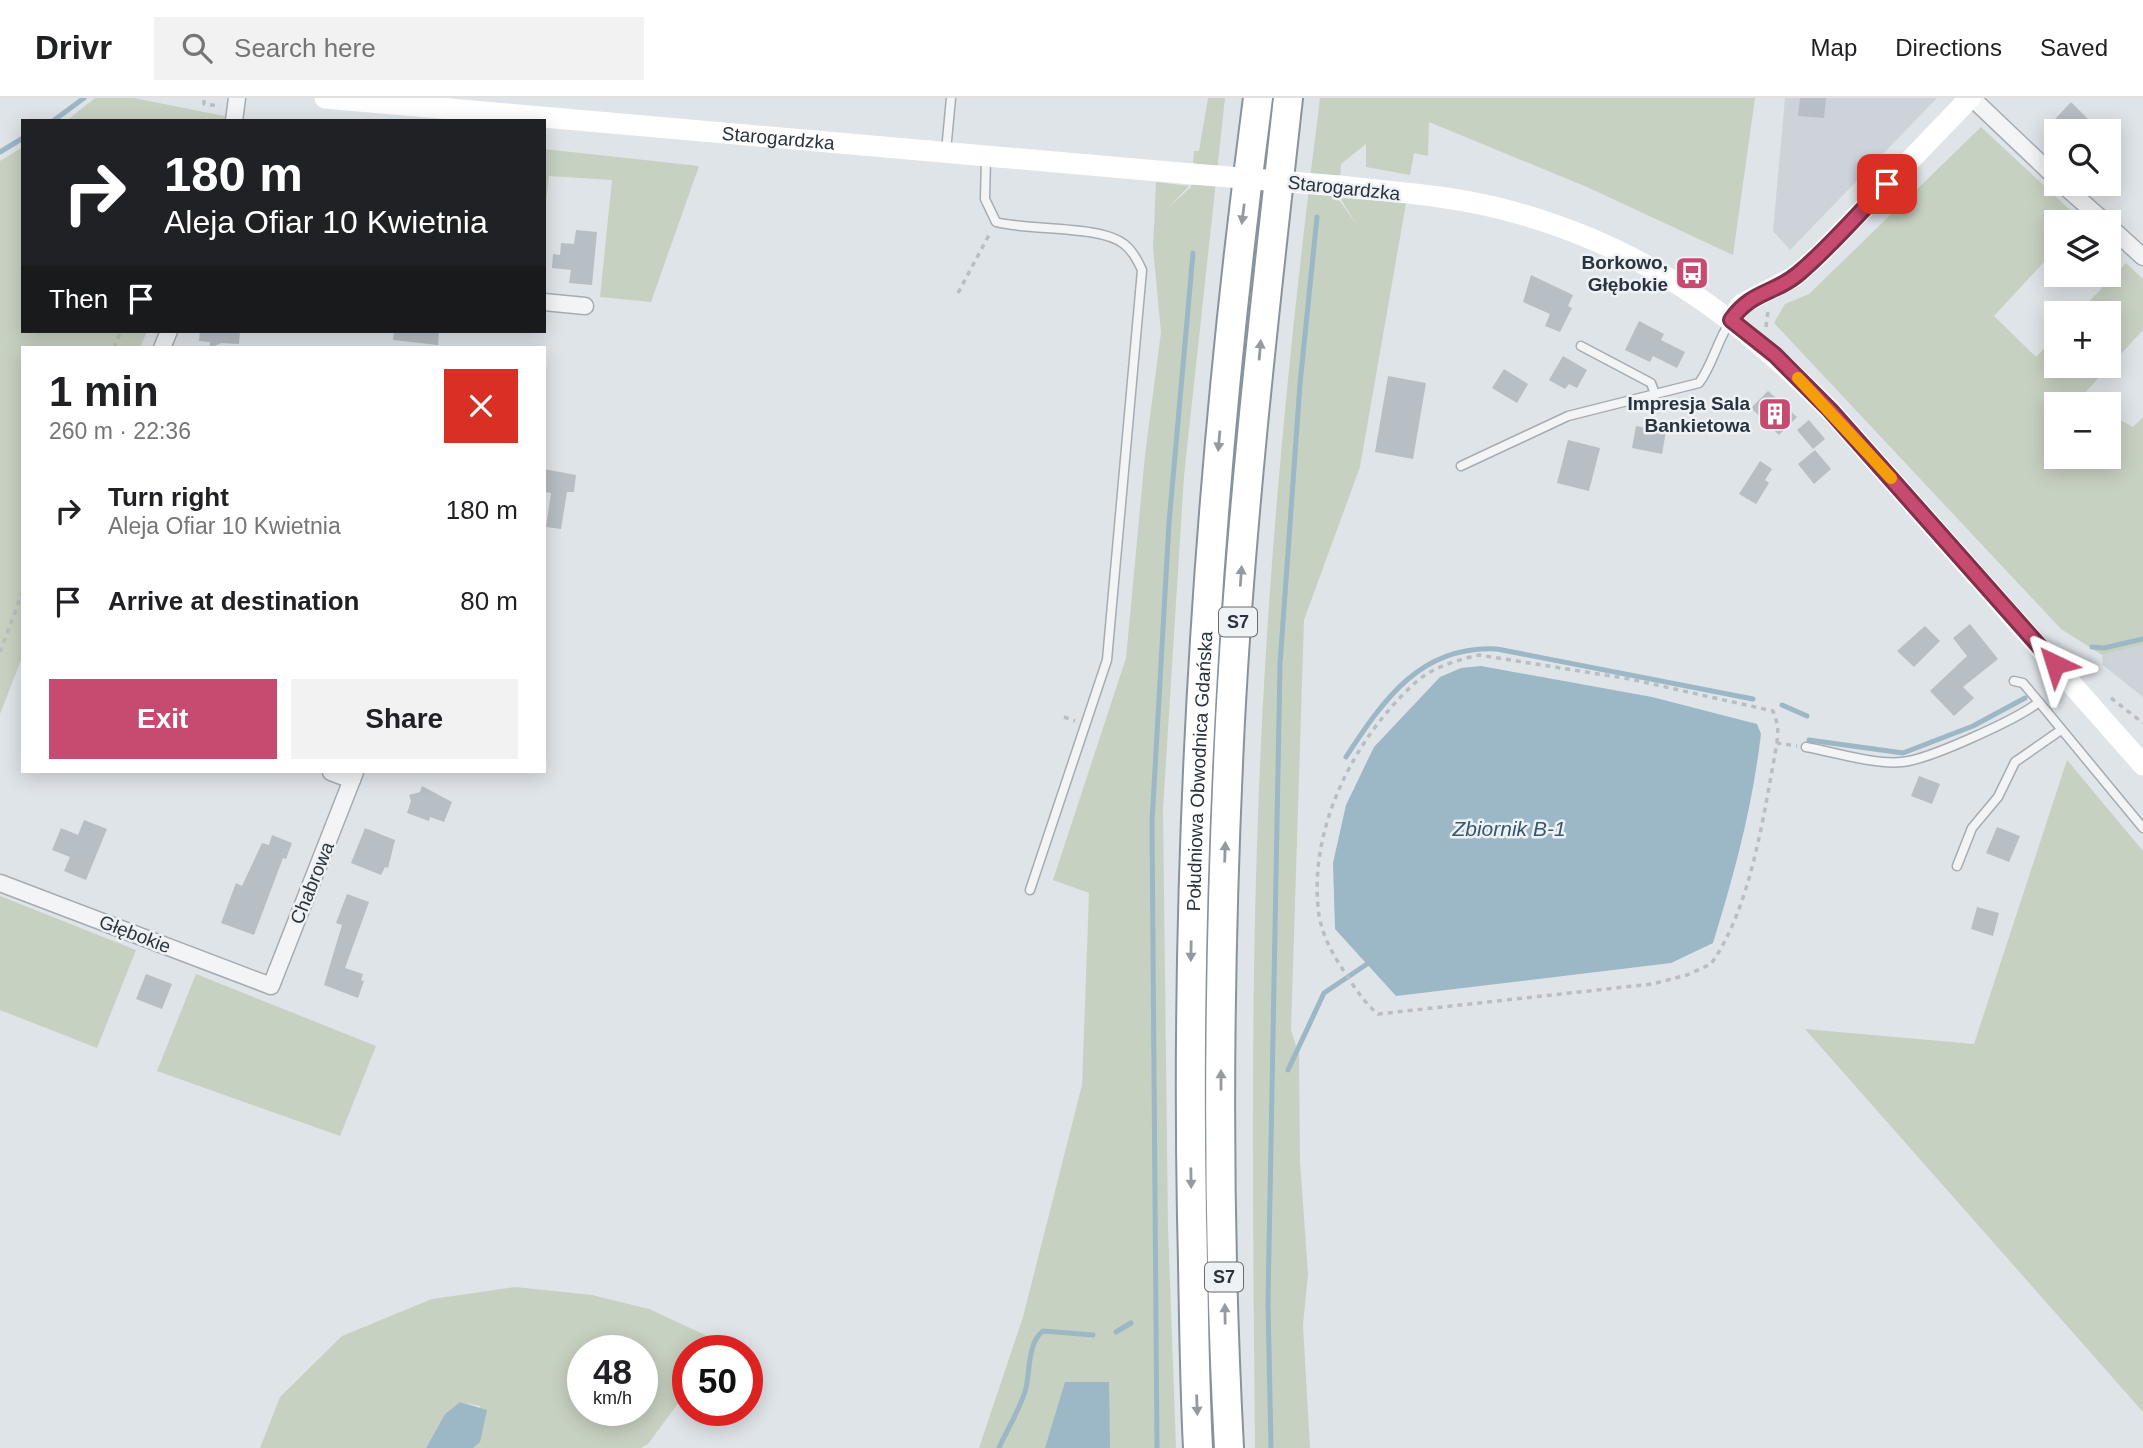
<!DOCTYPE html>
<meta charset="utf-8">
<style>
:root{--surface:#fff;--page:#f2f2f2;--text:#202124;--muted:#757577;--line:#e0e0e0;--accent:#c74a70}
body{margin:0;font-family:Arial,sans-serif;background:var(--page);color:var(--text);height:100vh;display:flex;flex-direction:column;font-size:26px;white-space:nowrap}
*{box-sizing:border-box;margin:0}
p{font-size:23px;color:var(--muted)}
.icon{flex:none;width:38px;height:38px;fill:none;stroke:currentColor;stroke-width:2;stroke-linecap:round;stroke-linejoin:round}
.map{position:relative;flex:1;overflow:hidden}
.panel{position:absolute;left:21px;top:248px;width:525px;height:427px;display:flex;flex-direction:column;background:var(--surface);border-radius:0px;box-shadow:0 4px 18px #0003}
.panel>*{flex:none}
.top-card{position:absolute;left:21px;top:21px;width:525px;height:214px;border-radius:0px;box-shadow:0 4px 18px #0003;background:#202124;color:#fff;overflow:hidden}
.tools{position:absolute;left:2044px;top:21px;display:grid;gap:14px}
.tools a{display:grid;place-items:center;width:77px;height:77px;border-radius:0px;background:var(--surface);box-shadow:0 4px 18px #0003;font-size:35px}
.speed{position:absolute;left:567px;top:1237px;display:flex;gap:14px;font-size:35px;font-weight:700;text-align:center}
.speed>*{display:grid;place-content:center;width:91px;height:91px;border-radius:50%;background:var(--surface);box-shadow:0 4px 18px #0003;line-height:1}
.speed small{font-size:18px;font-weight:400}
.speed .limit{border:10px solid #d22;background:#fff;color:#111}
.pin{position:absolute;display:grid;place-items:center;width:60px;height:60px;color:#fff;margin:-30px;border-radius:14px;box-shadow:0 4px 10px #0006}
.me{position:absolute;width:77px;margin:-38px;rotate:319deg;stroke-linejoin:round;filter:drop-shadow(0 0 5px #0008)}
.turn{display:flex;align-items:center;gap:24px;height:147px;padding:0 28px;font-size:32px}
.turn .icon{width:91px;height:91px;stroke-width:2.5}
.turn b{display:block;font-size:49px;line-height:60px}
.then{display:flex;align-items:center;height:66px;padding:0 28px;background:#0003;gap:14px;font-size:26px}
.round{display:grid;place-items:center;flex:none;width:74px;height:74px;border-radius:0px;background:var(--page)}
.overview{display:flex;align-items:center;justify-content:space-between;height:119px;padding:0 28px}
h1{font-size:42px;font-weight:600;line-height:52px}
.action{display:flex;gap:14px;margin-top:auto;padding:14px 28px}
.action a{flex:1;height:80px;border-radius:0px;background:var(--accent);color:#fff;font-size:28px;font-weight:600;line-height:80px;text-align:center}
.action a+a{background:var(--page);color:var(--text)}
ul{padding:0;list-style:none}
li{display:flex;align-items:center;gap:21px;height:91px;padding:0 28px}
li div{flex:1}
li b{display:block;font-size:26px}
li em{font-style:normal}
header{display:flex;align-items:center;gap:42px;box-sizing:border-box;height:98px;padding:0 35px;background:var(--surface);border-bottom:2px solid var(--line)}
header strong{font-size:33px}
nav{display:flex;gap:38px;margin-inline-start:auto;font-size:24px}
.search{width:490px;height:63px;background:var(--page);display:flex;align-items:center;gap:18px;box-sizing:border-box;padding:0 24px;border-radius:0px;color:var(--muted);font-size:26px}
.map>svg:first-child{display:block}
.built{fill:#cdd3d9}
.green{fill:#c7d1c1;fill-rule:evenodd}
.water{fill:#9cb7c6}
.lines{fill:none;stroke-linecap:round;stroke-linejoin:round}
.stream{stroke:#9cb7c6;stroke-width:5}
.building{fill:#b7bec4}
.lane-casing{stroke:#a5acb2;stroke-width:11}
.street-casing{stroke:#a5acb2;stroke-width:19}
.highway-casing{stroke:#87939d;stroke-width:32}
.path{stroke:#babec2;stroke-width:3.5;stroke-dasharray:5 5;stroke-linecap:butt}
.lane{stroke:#f2f4f6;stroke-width:8}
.street{stroke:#f2f4f6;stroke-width:16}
.secondary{stroke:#fff;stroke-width:21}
.highway{stroke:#fff;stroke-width:28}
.secondary-bridge{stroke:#fff;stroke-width:21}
.oneway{fill:#949a9e}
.route-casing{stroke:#813049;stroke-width:18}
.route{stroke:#c74a70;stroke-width:12}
.slow{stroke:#f59e0b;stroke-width:12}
.labels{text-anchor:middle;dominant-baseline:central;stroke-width:5;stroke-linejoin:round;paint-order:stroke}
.shield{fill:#eef2f5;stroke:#646d75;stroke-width:2}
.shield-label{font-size:18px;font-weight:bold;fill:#29343e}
.street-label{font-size:19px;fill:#29343e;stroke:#eef2f5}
.poi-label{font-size:19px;font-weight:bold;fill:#29343e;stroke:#eef2f5;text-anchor:end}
.water-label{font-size:21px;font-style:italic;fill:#355870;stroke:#eef2f5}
</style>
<header>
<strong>Drivr</strong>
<div class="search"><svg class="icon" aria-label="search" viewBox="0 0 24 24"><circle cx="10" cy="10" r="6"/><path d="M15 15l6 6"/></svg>Search here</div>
<nav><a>Map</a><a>Directions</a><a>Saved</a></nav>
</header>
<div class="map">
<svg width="2143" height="1350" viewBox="0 0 2143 1350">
<rect width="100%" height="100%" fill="#dfe4e8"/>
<g class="built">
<polygon points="1785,0 1937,0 1790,152 1773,133"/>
<polygon points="2143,547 2143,599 2103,567 2102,557"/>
</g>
<g class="green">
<polygon points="95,0 134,0 229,19 228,23 66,23"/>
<polygon points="1208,0 1225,0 1184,378 1163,711 1168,1129 1176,1350 979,1350 1023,1219 1082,987 1089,795 1053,782 1126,560 1145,357 1161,234 1153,150 1156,84 1189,88 1168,110 1191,89 1194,53 1199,53"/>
<polygon points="1266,0 1278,0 1246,286 1220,1350 1208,1350 1199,1036 1216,499"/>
<path d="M 1320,0 L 1755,0 L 1733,157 L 1587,89 L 1429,24 L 1428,58 L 1414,55 L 1410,77 L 1366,69 L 1366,46 L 1341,66 L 1339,102 L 1357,127 L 1340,100 L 1406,105 L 1360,369 L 1304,522 L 1291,932 L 1299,957 L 1300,1064 L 1308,1176 L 1303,1227 L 1310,1350 L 1255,1350 C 1253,1130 1250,910 1259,691 C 1268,460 1291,229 1320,0 Z"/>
<polygon points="1981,29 2082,123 2056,124 2056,151 1994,218 2036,259 2056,238 2056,268 2109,268 2109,215 2078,215 2126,165 2143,181 2143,232 2080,300 2091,306 2056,306 2056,359 2109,359 2109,316 2133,329 2143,319 2143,547 2102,557 2061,531 1774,225 1785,206 1809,196"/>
<polygon points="23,49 23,233 147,233 140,250 23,250 23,557 0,616 0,63"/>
<polygon points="544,51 699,68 651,204 600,199 612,82 549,78 544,120"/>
<polygon points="2067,662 2143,753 2143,1314 1805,931 1974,946"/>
<polygon points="0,798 136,852 97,950 0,912"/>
<polygon points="196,876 376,948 340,1038 157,973"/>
<path d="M 515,1189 L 592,1197 L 649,1211 L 716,1242 L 721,1251 L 688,1253 L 688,1292 L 648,1346 L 641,1350 L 473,1350 L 480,1344 L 480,1308 L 460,1304 L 445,1316 L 426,1350 L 260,1350 L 280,1299 L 342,1238 L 432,1201 ZM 583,1253 L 642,1253 L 642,1312 L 583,1312 Z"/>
</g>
<g class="water">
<path d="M 1481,568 L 1652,599 L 1757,626 L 1761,636 C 1752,711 1735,773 1713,845 L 1671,865 L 1396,898 L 1335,831 L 1333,765 L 1346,707 L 1374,649 L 1440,579 L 1461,570 Z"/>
<polygon points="1065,1284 1109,1284 1110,1350 1045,1350"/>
<polygon points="460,1304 487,1312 480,1344 473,1350 426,1350 445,1316"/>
</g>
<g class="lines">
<g class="stream">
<polyline points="53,23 84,0"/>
<polyline points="0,54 23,40"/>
<polyline points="2092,549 2104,550 2143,541"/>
<polyline points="1782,607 1807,618"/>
<polyline points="1809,642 1903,655 1973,628 2025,600"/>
<path d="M 1346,659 C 1384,601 1421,547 1497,551 L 1753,601"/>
<polyline points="1288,972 1324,895 1367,866"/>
<polyline points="1116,1234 1131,1225"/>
<path d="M 999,1350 C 1007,1331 1021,1310 1026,1290 C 1030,1272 1028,1244 1043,1233 L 1093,1237"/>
<polyline points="1157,1350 1152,724 1169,425 1193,155"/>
<polyline points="1271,1350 1268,1204 1280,566 1300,286 1317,119"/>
</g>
</g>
<g class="building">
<polygon points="1800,0 1826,0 1824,20 1798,18"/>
<polygon points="2071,4 2090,23 2087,26 2095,33 2044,33"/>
<polygon points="576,132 597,134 592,187 569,185 571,172 552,170 553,156 560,157 561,145 574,146"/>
<polygon points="1531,177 1573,197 1568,208 1572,210 1560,234 1545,228 1550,216 1523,204"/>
<polygon points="1639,223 1664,236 1661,242 1685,254 1677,270 1653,258 1650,264 1625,252"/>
<polygon points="200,233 240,233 239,246 221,245 210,250 210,244 199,243"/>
<polygon points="394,233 439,233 438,247 393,242"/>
<polygon points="1563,258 1587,272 1577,290 1569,286 1565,291 1549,282"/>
<polygon points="1504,271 1528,286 1517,305 1492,290"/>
<polygon points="1388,278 1426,285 1413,361 1375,354"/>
<polygon points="1768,293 1797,319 1779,337 1751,310"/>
<polygon points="1809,322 1825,341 1813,351 1797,332"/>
<polygon points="1636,328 1666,333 1662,356 1632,350"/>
<polygon points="1568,342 1600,350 1589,393 1557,385"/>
<polygon points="1815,352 1831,371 1814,386 1798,366"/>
<polygon points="1760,363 1772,371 1765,382 1769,385 1756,406 1739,396"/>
<polygon points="544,371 576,377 574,394 567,394 561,431 546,429 551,395 544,394"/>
<polygon points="1970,526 1998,561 1963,589 1974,600 1954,618 1930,593 1967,558 1953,540"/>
<polygon points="1925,528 1940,543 1914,569 1897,553"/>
<polygon points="1919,678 1940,686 1932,706 1911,698"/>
<polygon points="422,688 452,704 444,724 430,719 429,723 407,715 411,703 409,697 420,694"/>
<polygon points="84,722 107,731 86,782 64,773 70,759 52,752 61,730 78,737"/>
<polygon points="1997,729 2020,738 2009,764 1986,755"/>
<polygon points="365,730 395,742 388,770 385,769 381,777 351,765"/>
<polygon points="272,737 292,745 286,761 283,760 254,837 221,825 236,785 242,788 262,745 269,747"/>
<polygon points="347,796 369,804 345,870 363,876 361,882 364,883 358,900 324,887 342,827 336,825"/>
<polygon points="1977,809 1999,815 1993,838 1971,831"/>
<polygon points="146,876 172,886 162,911 136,901"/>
</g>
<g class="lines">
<g class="lane-casing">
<g id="lane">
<polyline points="946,53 951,0"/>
<path d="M 986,60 L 985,101 L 996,124 C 1029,133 1100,127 1124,146 C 1133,153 1138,163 1142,172 L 1107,562 L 1030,792"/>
<polyline points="1581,248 1651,285 1655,296"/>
<path d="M 1461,368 L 1568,318 L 1699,285 C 1713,266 1717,243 1730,224"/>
<polyline points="2014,583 2023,585 2039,604 2143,730"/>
<path d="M 1806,649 C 1834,654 1875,667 1902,664 C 1928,662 2018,621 2039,604"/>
<polyline points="1957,768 1972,730 1998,699 2015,664 2061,632"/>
</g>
</g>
<g class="street-casing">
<g id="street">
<polyline points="1972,0 2056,80"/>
<polyline points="234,23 237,0"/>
<polyline points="2062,86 2105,124"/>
<polyline points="2109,128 2143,159"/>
<polyline points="544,204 585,208"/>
<polyline points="162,250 169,233"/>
<polyline points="331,674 352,682"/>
<polyline points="0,785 271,888 355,674"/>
</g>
</g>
<g class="highway-casing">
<g id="highway">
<path id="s2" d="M 1198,1350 C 1194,1273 1194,1196 1192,1119 C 1185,745 1209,371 1258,0"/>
<path d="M 1229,1350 C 1216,1108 1218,865 1230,623 C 1241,415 1265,207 1288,0"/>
</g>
</g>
<g class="path">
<polyline points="204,2 204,6 220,8"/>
<polyline points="958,195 990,135"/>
<polyline points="1766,229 1768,213"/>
<polyline points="114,250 121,233"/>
<polyline points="0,554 23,493"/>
<polyline points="2111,600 2143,625"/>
<polyline points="1064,619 1075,623"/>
<path d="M 1777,645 L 1778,628 L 1773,613 L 1630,581 L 1479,557 C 1457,562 1433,569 1416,584 C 1354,640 1307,732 1319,817 C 1323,842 1337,863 1351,884 C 1359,896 1367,907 1378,916 L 1652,886 L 1687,877 L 1711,866 C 1752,808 1764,714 1777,645 L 1797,648"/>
</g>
<use href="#lane" class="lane"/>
<use href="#street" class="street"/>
<g class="secondary">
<path id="s1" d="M 325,0 L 1192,76"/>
<path d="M 1339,88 C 1392,94 1446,97 1498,110 C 1635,144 1732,213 1830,312 L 2143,667"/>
<polyline points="1731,222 1742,206 1794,179 1819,157 1970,0"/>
</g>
<use href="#highway" class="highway"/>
<polyline class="secondary-bridge" points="1192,76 1339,88"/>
</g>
<defs><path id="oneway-solid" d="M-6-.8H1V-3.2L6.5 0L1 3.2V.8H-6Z" transform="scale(1.75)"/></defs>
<g class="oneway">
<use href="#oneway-solid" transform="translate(1243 116) rotate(97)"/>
<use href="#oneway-solid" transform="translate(1260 252) rotate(-85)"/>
<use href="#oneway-solid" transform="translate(1219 343) rotate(95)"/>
<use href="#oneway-solid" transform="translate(1241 478) rotate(-86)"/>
<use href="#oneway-solid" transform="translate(1225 754) rotate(-88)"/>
<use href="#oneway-solid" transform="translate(1191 853) rotate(91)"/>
<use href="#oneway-solid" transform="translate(1221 982) rotate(-90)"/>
<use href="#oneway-solid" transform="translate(1191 1080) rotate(89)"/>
<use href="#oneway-solid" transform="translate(1225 1216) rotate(-91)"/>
<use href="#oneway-solid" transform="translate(1197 1307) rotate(88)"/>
</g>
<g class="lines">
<g class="route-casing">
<path id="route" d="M 1887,86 C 1858,116 1830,149 1798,176 C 1774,196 1751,193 1731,222 L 1775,257 L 1830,312 L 2055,566"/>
</g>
<use href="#route" class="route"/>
<polyline class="slow" points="1798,280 1891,380"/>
</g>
<defs>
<g id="bus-square" transform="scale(1.75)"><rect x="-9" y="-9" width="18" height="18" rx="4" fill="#c74a70" stroke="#eef2f5"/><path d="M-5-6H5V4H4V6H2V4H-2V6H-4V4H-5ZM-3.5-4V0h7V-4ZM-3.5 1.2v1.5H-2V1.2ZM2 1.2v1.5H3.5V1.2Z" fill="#fff"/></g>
<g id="building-square" transform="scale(1.75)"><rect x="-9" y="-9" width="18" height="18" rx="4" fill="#c74a70" stroke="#eef2f5"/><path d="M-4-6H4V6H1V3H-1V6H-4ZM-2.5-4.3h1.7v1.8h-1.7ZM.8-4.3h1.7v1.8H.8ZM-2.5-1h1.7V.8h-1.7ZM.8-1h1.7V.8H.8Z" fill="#fff"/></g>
</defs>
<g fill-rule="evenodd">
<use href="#bus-square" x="1692" y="175"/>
<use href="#building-square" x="1775" y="316"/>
</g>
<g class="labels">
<g class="shield">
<rect x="1219" y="509.5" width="38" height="29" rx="5"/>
<rect x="1205" y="1164.5" width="38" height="29" rx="5"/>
</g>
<g class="shield-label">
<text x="1238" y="524">S7</text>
<text x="1224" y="1179">S7</text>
</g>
<g class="street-label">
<text stroke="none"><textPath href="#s1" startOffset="455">Starogardzka</textPath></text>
<text transform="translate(1344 90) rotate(6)">Starogardzka</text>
<text stroke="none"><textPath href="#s2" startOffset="677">Południowa Obwodnica Gdańska</textPath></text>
<text transform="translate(312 785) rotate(-68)">Chabrowa</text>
<text transform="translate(135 836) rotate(21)">Głębokie</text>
</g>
<g class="poi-label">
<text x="1668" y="164">Borkowo,<tspan x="1668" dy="22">Głębokie</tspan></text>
<text x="1750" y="305">Impresja Sala<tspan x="1750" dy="22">Bankietowa</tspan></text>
</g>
<g class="water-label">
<text x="1509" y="730">Zbiornik B-1</text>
</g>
</g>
</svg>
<div class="tools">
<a><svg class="icon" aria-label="search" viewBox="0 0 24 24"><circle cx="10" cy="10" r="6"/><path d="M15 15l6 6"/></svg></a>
<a><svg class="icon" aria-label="layers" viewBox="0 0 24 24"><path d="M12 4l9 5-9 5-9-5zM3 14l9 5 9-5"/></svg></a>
<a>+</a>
<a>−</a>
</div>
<div class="speed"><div>48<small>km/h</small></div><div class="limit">50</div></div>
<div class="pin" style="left:1887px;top:86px;background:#d93025"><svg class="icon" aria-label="arrive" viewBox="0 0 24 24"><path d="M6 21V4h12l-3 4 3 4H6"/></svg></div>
<svg class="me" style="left:2055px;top:566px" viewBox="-20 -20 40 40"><path d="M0-17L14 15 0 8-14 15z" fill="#c74a70" stroke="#fff" stroke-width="4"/></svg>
<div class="top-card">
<div class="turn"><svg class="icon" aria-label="right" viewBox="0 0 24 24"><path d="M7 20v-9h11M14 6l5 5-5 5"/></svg><div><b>180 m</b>Aleja Ofiar 10 Kwietnia</div></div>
<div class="then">Then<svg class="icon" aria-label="arrive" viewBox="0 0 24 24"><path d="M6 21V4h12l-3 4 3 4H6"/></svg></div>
</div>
<section class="panel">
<div class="overview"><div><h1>1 min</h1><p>260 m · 22:36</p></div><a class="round" style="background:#d93025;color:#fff"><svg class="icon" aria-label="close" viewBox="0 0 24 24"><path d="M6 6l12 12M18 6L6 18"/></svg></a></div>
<ul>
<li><svg class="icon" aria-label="right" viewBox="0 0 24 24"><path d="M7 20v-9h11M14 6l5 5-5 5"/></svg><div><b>Turn right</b><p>Aleja Ofiar 10 Kwietnia</p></div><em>180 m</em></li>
<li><svg class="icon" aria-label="arrive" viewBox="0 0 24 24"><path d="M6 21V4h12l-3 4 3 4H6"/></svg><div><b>Arrive at destination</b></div><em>80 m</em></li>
</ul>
<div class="action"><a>Exit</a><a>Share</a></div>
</section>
</div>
